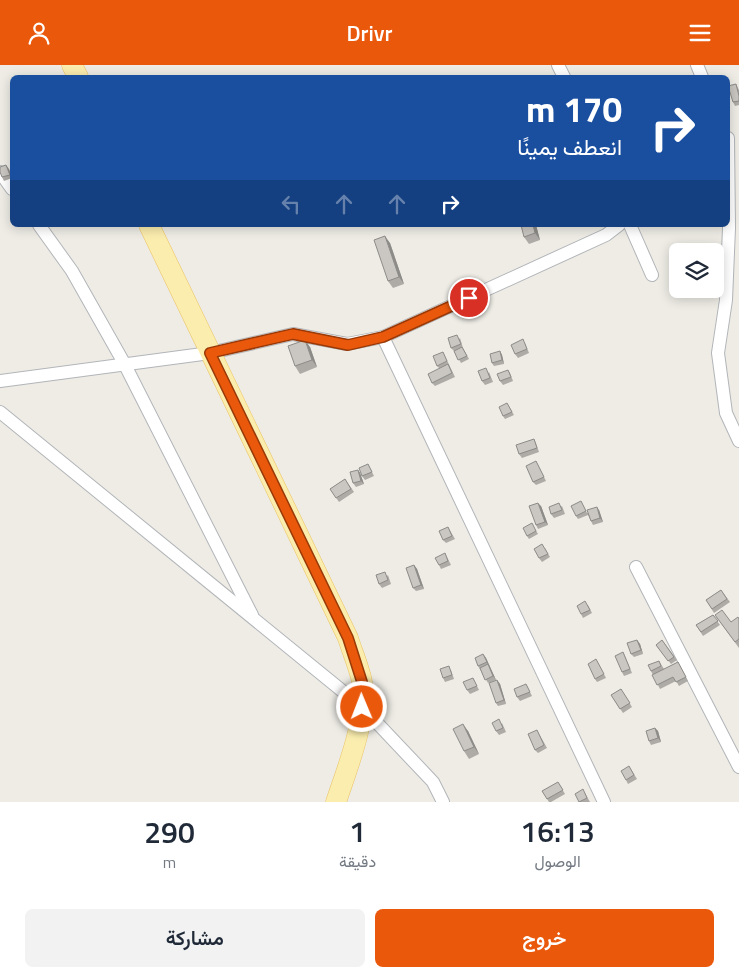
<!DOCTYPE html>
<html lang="ar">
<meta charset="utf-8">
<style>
:root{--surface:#fff;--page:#f2f2f3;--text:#1f2937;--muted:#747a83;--accent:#ea580c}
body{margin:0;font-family:"Titillium Web",Vazirmatn,sans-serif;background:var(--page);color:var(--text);direction:rtl;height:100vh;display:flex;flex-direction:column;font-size:19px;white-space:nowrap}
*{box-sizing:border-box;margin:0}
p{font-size:16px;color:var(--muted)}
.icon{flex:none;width:28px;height:28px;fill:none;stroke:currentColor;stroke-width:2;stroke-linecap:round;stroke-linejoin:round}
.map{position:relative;height:737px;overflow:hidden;direction:ltr}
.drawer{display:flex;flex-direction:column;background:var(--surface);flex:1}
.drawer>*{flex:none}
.hud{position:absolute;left:10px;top:10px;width:720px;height:152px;border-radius:8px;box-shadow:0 2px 12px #0003;direction:rtl;background:#1a4fa0;color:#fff;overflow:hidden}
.fabs{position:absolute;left:669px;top:178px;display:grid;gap:10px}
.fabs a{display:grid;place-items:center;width:55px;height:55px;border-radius:8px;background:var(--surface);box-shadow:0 2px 12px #0003;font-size:25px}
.pin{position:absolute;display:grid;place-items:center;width:42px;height:42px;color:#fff;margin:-21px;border:2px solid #fff;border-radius:50%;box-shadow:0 1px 5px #0007}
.me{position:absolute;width:55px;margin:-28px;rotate:359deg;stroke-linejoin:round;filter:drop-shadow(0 0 4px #0008)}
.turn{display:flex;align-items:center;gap:18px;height:105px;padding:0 25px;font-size:22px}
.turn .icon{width:65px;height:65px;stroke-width:2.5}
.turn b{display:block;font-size:35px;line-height:42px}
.lanes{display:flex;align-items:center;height:48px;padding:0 25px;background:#0003;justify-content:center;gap:25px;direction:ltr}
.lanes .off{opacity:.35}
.eta{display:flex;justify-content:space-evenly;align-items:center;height:85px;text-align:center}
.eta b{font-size:30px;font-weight:600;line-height:35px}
.action{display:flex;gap:10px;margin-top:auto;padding:10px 25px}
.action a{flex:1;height:58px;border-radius:8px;background:var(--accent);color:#fff;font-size:20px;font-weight:600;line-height:58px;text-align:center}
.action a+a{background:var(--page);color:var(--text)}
header{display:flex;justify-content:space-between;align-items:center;height:65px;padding:0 25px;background:var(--accent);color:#fff;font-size:22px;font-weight:600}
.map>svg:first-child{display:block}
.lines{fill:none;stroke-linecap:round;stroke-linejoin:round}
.street-casing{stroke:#b2b5b9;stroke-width:14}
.primary-casing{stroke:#eac263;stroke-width:21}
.street{stroke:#fff;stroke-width:12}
.primary{stroke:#fbedae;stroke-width:20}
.wall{fill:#aeaba7}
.shaded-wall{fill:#8d8b88}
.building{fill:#cac7c2;stroke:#8d8b88}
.route-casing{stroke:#983908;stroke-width:12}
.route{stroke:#ea580c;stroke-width:9}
</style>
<header><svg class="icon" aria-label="menu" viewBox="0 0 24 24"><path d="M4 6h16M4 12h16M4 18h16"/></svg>Drivr<svg class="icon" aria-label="person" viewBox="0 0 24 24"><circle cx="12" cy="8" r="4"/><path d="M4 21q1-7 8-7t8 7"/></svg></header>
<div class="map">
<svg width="739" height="737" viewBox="0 0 739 737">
<rect width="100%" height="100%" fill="#eeece5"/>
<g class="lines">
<g class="street-casing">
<g id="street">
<polyline points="558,0 564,12"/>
<polyline points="697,0 702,12"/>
<polyline points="728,73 729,163 726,235 718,288 726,348 739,376"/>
<polyline points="0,107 12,124"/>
<polyline points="39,160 72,206 124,298 252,550"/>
<polyline points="630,160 652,210"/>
<polyline points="383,272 604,737"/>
<polyline points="0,316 210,288 293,269 347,279 383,272 606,170 619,160"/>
<polyline points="0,347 362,642 433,717 443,737"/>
<polyline points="636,502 739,702"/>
</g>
</g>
<g class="primary-casing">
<g id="primary">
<polyline points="72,0 78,12"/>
<path d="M 149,160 L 348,573 C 352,586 360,605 362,617 C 367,655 348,701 336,737"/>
</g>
</g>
<use href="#street" class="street"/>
<use href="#primary" class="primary"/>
</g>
<g class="wall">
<polygon points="736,19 739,25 739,40 735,41 733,37"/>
<polygon points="9,104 12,113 4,116 2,112"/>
<polygon points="339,160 348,160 341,162"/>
<polygon points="536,160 540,175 529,179 524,172"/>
<polygon points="390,178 404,219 393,223 388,216"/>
<polygon points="460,273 463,283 469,294 461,298 454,286 451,283"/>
<polygon points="525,278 529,288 518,293 515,289"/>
<polygon points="310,282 317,302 300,309 295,301"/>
<polygon points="500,286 502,290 504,299 494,301 492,298"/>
<polygon points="443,287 445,291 455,312 435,321 432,318 439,303 437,301"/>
<polygon points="508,305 510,308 513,316 503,320 500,316"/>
<polygon points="489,307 493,317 485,320 482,316"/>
<polygon points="507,338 514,350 505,354 503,351"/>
<polygon points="534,374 536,378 539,387 522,393 519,389"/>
<polygon points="536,396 546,416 536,420 533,417"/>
<polygon points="368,399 374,411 365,415 362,411"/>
<polygon points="358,405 360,408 364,419 356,422 353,418"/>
<polygon points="345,414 354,427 339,437 330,424"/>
<polygon points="581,436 587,448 599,445 603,457 593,460 588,450 578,454 576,451"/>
<polygon points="541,441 548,460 538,464 536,460"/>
<polygon points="562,441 565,449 554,453 551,449"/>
<polygon points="448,462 455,474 446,478 443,475"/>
<polygon points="534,462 538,469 529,474 527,471"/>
<polygon points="545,483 550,492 542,497 539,493"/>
<polygon points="445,488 451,500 441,504 439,500"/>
<polygon points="414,500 417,504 424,524 416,526 413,523"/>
<polygon points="388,510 391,519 382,523 379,519"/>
<polygon points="721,525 730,537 714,548 706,535"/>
<polygon points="588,540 592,548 583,553 581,549"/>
<polygon points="713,550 720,560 703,571 696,560"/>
<polygon points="715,550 731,557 739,554 739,583"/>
<polygon points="637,575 640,579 643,589 634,592 631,589"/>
<polygon points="662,575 677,595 671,599 656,580"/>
<polygon points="623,587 625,591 632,608 624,611 622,607"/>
<polygon points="483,589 486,593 496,615 488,618 478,601"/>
<polygon points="596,594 606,613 597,617 595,614"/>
<polygon points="659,596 664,604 678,597 688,616 679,621 676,616 660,624 651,606"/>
<polygon points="451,605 454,614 445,617 443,613"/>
<polygon points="473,613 479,625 470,629 467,625"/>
<polygon points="497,615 500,619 506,639 498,641 496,638"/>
<polygon points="526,619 532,631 520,636 517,632"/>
<polygon points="621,624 632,642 623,648 611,630"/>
<polygon points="502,658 506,667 499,670 496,666"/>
<polygon points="655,663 658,666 661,677 651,680 649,676"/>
<polygon points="537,665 547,683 538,688 535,685"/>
<polygon points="468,666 479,689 469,694 464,686"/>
<polygon points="629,701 637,714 628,719 626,715"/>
<polygon points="558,717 565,729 551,737 549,737 542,726"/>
<polygon points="585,728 590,737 579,737"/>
</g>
<g class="shaded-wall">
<polygon points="6,100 9,104 12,113 10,110"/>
<polygon points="533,160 536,160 540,175 535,168"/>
<polygon points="385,171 390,178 404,219 399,212"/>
<polygon points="305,275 310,282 317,302 312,295"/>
<polygon points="500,286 502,290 504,299 502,295"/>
<polygon points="358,405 360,408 364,419 361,416"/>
<polygon points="538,438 541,441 548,460 545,457"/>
<polygon points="597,442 599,445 603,457 600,453"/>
<polygon points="414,500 417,504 424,524 421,520"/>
<polygon points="637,575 640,579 643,589 641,585"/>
<polygon points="483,589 486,593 496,615 493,611"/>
<polygon points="497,615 500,619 506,639 504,635"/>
<polygon points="463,659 468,666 479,689 474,682"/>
<polygon points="655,663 658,666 661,677 658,673"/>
</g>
<g class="building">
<polygon points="736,19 739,31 739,36 733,37 728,21"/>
<polygon points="6,100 10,110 2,112 0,107 0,102"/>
<polygon points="521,160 533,160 535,168 524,172"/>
<polygon points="385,171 399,212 388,216 374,175"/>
<polygon points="457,270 461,279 451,283 448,273"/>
<polygon points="523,274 527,284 515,289 511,280"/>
<polygon points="305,275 312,295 295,301 288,281"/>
<polygon points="462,282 467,291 458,295 454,286"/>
<polygon points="500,286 502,295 492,298 490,289"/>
<polygon points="443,287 447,296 437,301 433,291"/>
<polygon points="448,299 452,308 432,318 428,309"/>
<polygon points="486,303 490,313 482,316 478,306"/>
<polygon points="508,305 511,312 500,316 497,309"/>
<polygon points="507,338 512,347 503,351 499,342"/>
<polygon points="534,374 537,383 519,389 516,380"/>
<polygon points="536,396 544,412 533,417 526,401"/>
<polygon points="368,399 372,407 362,411 359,403"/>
<polygon points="358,405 361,416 353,418 350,407"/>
<polygon points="345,414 351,424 336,433 330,424"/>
<polygon points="581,436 586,446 576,451 571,441"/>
<polygon points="538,438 545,457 536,460 529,441"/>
<polygon points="559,438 562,445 551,449 549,442"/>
<polygon points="597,442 600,453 591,456 587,445"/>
<polygon points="532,458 536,466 527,471 523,463"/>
<polygon points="448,462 452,471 443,475 439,466"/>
<polygon points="542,479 548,489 539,493 534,484"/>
<polygon points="445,488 448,496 439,500 435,493"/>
<polygon points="414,500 421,520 413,523 406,503"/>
<polygon points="385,507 388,515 379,519 376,510"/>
<polygon points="721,525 727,534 712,544 706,535"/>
<polygon points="585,536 590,545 581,549 577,541"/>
<polygon points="722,545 731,557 738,552 739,554 739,574 735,577 715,550"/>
<polygon points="713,550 718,556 701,567 696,560"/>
<polygon points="637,575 641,585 631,589 627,578"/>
<polygon points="662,575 674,592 668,596 656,580"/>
<polygon points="623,587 630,604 622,607 615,591"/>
<polygon points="483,589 487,597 478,601 475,593"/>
<polygon points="596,594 604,609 595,614 588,599"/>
<polygon points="659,596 661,601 651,606 648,600"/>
<polygon points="678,597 686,612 676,617 673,612 657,620 652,610"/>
<polygon points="488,599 493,611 485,615 480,603"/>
<polygon points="449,601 452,610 443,613 440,604"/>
<polygon points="473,613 477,621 467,625 463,617"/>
<polygon points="497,615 504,635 496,638 489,618"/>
<polygon points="526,619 530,627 517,632 514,624"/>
<polygon points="621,624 630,638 620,644 611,630"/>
<polygon points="499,654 503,663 496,666 492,658"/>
<polygon points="463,659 474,682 464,686 453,664"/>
<polygon points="655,663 658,673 649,676 646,666"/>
<polygon points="537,665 544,680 535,685 528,669"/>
<polygon points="629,701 634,710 626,715 621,706"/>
<polygon points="558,717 563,725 547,734 542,726"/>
<polygon points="583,724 587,733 579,737 575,729"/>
</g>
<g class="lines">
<g class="route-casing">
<polyline id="route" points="362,642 362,617 348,573 210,288 293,269 348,280 383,272 469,233"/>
</g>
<use href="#route" class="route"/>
</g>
</svg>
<div class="fabs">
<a><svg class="icon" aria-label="layers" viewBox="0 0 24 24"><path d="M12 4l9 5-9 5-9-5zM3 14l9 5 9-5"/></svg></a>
</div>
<div class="pin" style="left:469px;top:233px;background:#d93025"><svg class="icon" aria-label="arrive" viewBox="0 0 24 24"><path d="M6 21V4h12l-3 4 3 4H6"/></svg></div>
<svg class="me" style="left:362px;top:642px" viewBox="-20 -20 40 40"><circle r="17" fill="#ea580c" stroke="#fff" stroke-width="3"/><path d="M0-11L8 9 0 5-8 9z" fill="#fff"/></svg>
<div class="hud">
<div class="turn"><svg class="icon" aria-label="right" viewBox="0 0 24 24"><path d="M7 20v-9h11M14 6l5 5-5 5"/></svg><div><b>170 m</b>انعطف يمينًا</div></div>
<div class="lanes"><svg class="icon off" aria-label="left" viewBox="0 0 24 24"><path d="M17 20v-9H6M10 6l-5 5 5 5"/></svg><svg class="icon off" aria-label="ahead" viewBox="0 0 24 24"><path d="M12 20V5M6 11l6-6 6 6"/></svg><svg class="icon off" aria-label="ahead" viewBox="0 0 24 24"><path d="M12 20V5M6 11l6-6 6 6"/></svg><svg class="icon" aria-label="right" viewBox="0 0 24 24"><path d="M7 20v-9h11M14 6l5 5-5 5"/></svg></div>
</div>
</div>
<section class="drawer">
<div class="eta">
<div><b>16:13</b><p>الوصول</p></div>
<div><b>1</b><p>دقيقة</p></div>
<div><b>290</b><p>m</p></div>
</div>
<div class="action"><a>خروج</a><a>مشاركة</a></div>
</section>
